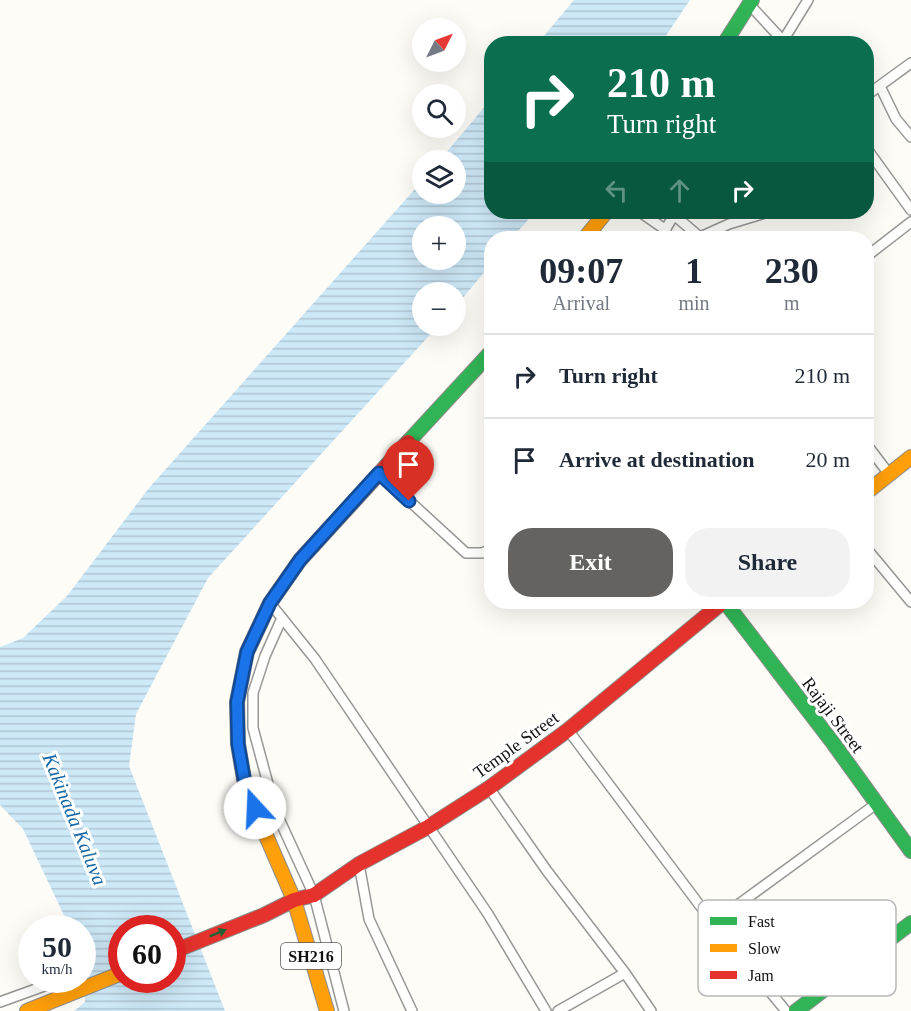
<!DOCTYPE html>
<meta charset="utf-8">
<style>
:root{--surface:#fff;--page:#f2f2f3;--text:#1f2937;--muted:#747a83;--line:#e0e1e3;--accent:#646362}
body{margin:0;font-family:"Times New Roman",serif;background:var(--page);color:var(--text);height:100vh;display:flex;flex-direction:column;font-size:22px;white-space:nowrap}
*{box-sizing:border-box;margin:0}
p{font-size:20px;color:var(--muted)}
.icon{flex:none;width:33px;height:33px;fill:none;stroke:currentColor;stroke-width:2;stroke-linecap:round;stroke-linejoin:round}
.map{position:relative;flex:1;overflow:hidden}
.details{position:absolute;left:484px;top:231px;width:390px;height:378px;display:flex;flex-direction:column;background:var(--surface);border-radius:24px;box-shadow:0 6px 24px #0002}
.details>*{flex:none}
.banner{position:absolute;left:484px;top:36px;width:390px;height:183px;border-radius:24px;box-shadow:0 6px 24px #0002;background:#0b6e4f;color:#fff;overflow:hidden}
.needle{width:39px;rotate:48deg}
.tools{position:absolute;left:412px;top:18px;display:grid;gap:12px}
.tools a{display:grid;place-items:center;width:54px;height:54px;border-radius:50%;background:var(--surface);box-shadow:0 6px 24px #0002;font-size:30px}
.speed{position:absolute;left:18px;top:915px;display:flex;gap:12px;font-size:30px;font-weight:700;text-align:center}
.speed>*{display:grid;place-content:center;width:78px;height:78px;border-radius:50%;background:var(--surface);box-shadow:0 6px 24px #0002;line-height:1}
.speed small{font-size:15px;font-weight:400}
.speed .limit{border:9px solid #d22;background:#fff;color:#111}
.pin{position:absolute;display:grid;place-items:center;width:51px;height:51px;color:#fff;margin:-62px -26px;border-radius:50% 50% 50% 0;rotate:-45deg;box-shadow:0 0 6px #0007}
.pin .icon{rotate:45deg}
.me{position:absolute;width:66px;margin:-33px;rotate:340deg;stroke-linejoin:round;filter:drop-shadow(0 0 4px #0008)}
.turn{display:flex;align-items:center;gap:21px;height:126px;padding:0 24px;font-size:27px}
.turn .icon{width:78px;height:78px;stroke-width:2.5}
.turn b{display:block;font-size:42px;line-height:51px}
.lanes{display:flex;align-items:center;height:57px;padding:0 24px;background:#0003;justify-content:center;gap:30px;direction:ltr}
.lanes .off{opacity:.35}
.eta{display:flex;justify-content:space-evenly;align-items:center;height:102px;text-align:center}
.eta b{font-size:36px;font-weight:700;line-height:42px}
.action{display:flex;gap:12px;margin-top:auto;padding:12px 24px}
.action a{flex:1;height:69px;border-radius:24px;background:var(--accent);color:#fff;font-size:24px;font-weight:700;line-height:69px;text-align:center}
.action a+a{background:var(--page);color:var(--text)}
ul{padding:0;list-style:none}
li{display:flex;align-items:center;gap:18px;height:84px;padding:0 24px;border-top:2px solid var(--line)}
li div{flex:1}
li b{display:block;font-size:22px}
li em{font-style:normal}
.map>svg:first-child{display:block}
.water{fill:url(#water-rules);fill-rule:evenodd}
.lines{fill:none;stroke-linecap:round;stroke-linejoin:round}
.street-casing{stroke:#979795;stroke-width:12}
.fast-casing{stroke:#8e8d8b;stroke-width:16}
.slow-casing{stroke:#8e8d8b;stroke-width:16}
.jam-casing{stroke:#8e8d8b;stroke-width:16}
.street{stroke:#fffffe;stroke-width:9}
.fast{stroke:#30b455;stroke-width:14}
.slow{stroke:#ff9f0a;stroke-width:14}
.jam{stroke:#e5322d;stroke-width:14}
.oneway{fill:#206233}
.route-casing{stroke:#114b97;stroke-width:15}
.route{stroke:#1a73e8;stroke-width:10}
.labels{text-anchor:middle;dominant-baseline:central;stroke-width:6;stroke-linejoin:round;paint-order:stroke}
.shield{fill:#fff;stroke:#585858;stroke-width:1.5}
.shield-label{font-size:16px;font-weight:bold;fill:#111}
.street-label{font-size:18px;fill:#111;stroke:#fff}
.water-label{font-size:20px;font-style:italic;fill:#1768a6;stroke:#fff}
.key{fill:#fff;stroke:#b8b8b8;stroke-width:1.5}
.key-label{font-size:16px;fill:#111}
</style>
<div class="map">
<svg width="911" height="1011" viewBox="0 0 911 1011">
<defs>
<pattern id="water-rules" width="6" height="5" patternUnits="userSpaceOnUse" patternTransform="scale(1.5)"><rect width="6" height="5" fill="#cde8f7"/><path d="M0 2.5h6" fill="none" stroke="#afc6d3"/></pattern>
</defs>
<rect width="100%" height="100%" fill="#fdfcf7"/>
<g class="water">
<polygon points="574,0 690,0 661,43 538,43"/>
<path d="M 492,98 L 492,212 L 535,212 L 512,238 L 492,238 L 492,263 L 456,306 L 456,292 L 423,292 L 423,326 L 438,326 L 208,578 L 136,714 L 129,766 L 225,1011 L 74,1011 L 85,1002 L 82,928 L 70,928 L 23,829 L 0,805 L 0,647 L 23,638 L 67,596 L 149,488 L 423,180 L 423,194 L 456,194 L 456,160 L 440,160 ZM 423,226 L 456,226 L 456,260 L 423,260 ZM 122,928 L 172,928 L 172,980 L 122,980 Z"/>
</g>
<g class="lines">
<g class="street-casing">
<g id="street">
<polyline points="749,4 786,44"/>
<polyline points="781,44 808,0"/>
<polyline points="880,86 896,119 911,137"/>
<polyline points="867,95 911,63"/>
<polyline points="867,149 911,210"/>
<polyline points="640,212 666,230"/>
<polyline points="674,215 701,238"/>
<polyline points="700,237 729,224 762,214 764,212"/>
<polyline points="660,238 676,212"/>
<polyline points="867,256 911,222"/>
<polyline points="867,445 889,474"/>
<polyline points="379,473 466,553 482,553 492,549"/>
<polyline points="867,549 911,602"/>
<polyline points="270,603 315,659 488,914 546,1011"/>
<polyline points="282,618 265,656 253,693 253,728 275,810 314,895 344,1011"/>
<polyline points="568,730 713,923 786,1011"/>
<polyline points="489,788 547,871 625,973 651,1011"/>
<polyline points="359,864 369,919 412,1011"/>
<polyline points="713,923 876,804"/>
<polyline points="0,1002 47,985"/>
<polyline points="558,1011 625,973"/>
</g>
</g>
<g class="fast-casing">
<g id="fast">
<polyline points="724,44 752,0"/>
<polyline points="408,442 492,351"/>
<polyline points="725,602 833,743 911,851"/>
<polyline points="796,1011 911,923"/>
</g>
</g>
<g class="slow-casing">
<g id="slow">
<polyline points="585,238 606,212"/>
<polyline points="867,492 911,457"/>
<polyline points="244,779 261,824 294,900 327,1011"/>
<polyline points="27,1011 122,973"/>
</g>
</g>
<g class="jam-casing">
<g id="jam">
<polyline points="244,779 238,744 237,702 247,652 270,603 300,560 408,442"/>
<polyline points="314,895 359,864 428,827 489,788 568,730 723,602"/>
<polyline points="172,952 264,915 294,900 314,895"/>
</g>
</g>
<use href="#street" class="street"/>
<use href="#fast" class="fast"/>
<use href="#slow" class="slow"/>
<use href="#jam" class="jam"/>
</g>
<defs><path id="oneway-solid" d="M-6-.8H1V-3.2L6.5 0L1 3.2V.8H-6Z" transform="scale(1.5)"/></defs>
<use class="oneway" href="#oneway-solid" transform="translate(218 933) rotate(-22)"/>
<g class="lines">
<g class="route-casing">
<polyline id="route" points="255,808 244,778 238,744 237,702 247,652 270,603 300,560 379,473 409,501"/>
</g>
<use href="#route" class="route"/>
</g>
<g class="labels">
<rect class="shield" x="281" y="943" width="60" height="26" rx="4.5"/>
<g class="shield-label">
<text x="311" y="956">SH216</text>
</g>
<g class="street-label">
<text transform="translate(833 715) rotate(53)">Rajaji Street</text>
<text transform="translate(516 745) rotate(-36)">Temple Street</text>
</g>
<g class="water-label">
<text transform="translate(75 819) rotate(68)">Kakinada Kaluva</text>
</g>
</g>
<rect x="698" y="900" width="198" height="96" rx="9" class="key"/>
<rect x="710" y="917" width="27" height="8" fill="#30b455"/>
<rect x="710" y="944" width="27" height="8" fill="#ff9f0a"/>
<rect x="710" y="971" width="27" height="8" fill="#e5322d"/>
<g class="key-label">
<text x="748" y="927">Fast</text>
<text x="748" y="954">Slow</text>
<text x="748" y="981">Jam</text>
</g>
</svg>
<div class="tools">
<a><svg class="needle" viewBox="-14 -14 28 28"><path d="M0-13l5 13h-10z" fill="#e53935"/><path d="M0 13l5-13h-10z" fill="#747a83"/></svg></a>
<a><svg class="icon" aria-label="search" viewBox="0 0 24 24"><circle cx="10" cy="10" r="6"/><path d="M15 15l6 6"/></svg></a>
<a><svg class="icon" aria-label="layers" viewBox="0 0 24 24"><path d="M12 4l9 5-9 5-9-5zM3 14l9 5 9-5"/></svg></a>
<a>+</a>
<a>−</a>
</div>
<div class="speed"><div>50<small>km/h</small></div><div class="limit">60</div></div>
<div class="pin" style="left:409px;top:501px;background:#d93025"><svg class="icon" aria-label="arrive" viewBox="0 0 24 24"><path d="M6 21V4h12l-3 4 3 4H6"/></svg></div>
<svg class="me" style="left:255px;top:808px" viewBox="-20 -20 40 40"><circle r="19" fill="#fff"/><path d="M0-13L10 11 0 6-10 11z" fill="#1a73e8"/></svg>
<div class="banner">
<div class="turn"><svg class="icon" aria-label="right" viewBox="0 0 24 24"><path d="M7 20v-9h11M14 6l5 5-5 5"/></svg><div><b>210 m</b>Turn right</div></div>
<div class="lanes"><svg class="icon off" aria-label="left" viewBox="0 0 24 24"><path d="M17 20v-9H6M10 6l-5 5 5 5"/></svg><svg class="icon off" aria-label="ahead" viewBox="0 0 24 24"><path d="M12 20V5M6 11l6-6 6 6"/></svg><svg class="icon" aria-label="right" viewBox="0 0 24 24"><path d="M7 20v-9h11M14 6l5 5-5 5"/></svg></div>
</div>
<section class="details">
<div class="eta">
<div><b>09:07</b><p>Arrival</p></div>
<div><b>1</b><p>min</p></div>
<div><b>230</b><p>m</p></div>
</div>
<ul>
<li><svg class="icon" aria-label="right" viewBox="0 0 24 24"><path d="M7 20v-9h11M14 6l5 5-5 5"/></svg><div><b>Turn right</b></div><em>210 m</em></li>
<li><svg class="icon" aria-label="arrive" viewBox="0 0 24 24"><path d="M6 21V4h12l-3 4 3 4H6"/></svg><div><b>Arrive at destination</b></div><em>20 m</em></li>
</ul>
<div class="action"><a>Exit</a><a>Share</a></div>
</section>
</div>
